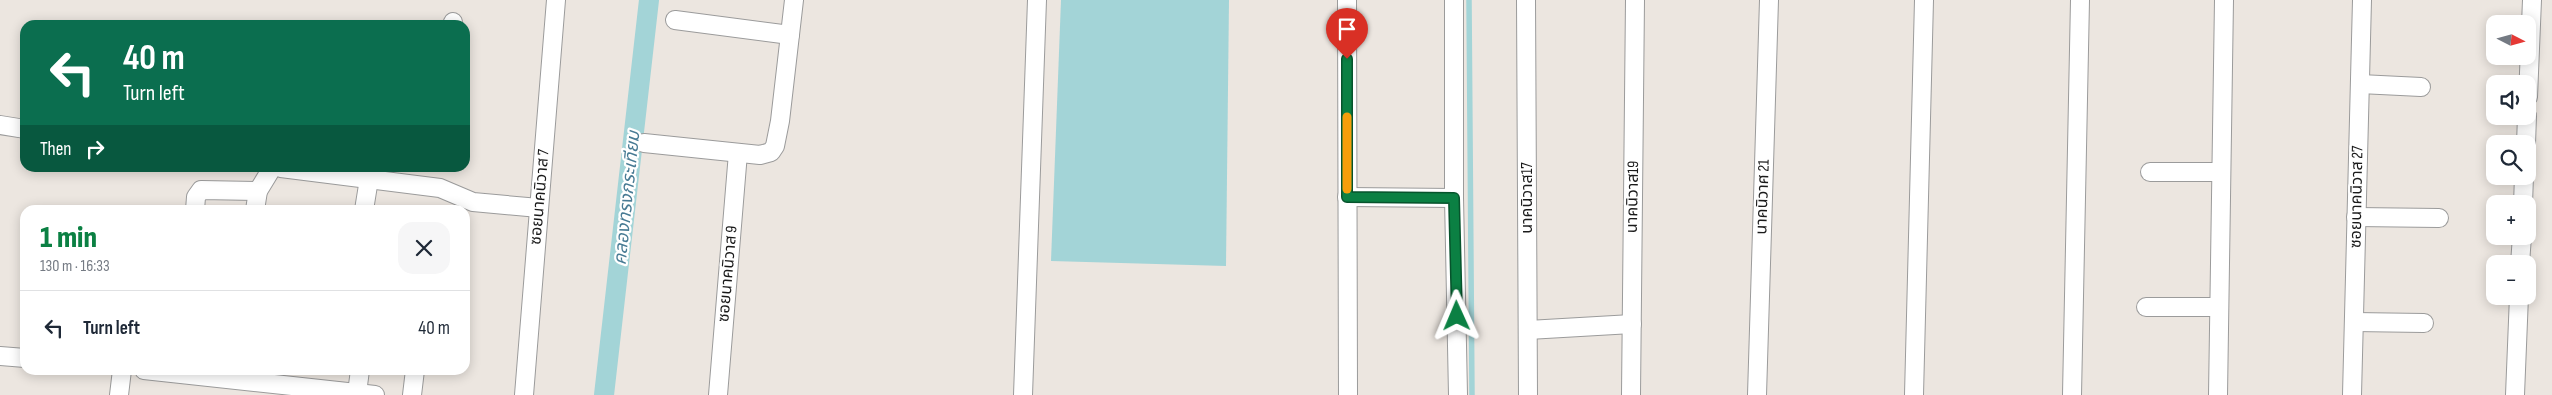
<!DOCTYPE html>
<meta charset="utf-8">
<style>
:root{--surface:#fff;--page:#f6f6f7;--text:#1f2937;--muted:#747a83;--line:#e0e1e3;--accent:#0b8043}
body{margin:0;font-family:"Sofia Sans Condensed","Noto Sans Thai",sans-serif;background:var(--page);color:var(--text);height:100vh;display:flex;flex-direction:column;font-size:19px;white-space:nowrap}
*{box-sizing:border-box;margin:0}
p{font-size:16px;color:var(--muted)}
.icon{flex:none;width:28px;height:28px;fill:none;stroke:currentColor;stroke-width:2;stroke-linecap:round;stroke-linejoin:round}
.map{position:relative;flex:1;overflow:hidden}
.side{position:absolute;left:20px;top:205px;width:450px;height:170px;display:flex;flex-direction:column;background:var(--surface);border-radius:15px;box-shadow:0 2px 12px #0003}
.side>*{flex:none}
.top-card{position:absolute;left:20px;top:20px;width:450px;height:152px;border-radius:15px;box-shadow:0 2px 12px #0003;background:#0b6e4f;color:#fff;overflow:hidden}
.needle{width:32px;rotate:96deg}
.controls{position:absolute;left:2486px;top:15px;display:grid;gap:10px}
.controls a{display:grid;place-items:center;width:50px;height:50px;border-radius:10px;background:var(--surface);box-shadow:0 2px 12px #0003;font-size:25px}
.pin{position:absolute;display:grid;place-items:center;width:42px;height:42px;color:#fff;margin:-51px -21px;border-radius:50% 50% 50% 0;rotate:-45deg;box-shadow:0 0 5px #0007}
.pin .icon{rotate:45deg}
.me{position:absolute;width:55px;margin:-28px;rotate:359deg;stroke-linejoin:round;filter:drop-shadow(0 0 4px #0008)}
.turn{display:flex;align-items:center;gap:18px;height:105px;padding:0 20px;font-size:22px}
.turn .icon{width:65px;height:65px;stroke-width:2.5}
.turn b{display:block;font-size:35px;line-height:42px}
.then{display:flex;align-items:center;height:48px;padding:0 20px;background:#0003;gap:10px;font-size:19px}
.round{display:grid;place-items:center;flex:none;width:52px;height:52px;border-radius:15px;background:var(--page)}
.headline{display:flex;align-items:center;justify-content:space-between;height:85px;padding:0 20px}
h1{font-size:30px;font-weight:800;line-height:38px;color:var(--accent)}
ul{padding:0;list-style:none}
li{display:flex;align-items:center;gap:15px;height:75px;padding:0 20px;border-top:1px solid var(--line)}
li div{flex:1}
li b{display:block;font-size:19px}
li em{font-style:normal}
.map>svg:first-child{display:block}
.water{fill:#a3d4d7}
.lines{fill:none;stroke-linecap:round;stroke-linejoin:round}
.stream{stroke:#a3d4d7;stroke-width:5.5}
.canal{stroke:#a3d4d7;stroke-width:20}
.minor-casing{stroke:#9b9b9b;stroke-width:20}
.minor{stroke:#fff;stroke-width:18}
.route-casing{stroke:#07532c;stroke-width:12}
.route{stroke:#0b8043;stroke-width:9}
.slow{stroke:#f59e0b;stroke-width:9}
.labels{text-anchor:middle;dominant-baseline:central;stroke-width:4.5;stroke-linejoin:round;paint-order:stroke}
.street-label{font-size:16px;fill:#1a1a1a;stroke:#fff}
.water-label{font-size:18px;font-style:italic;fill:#487b94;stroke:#fff}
</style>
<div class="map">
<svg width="2552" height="395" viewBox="0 0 2552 395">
<rect width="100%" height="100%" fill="#ece6e0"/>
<polygon class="water" points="1061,0 1229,0 1226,266 1051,261"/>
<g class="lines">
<polyline class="stream" points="1469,0 1472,395"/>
<polyline class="canal" points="604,395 649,0"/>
<g class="minor-casing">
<g id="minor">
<polyline points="1347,0 1348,395"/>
<polyline points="1454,0 1454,198 1458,395"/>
<polyline points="1526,0 1528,395"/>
<polyline points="675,20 790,35"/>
<polyline points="452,25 453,22"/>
<polyline points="2360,84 2421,87"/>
<polyline points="2528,97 2532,0"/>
<polyline points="0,125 25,129"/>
<polyline points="644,143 760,155 771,152 775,146 780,121 794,0"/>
<polyline points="2526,144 2527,116"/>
<polyline points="281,168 440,188 473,202 539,208"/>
<polyline points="2150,172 2221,172"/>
<polyline points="1347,197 1454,198"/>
<polyline points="2523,204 2524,176"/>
<polyline points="195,210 196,197 201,190 258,191"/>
<polyline points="255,210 258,191 272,168"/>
<polyline points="364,210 369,179"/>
<polyline points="2356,217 2439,218"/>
<polyline points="2520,264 2522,236"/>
<polyline points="2146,307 2219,307"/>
<polyline points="2354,322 2424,323"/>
<polyline points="1528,330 1632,324"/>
<polyline points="0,356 25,358"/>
<polyline points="144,370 375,395"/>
<polyline points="357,393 360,370"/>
<polyline points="119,395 122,370"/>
<polyline points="412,395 415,370"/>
<polyline points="524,395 556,0"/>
<polyline points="718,395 738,153"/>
<polyline points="1023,395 1037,0"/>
<polyline points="1631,395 1635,0"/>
<polyline points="1757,395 1769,0"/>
<polyline points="1914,395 1924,0"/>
<polyline points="2072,395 2080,0"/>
<polyline points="2218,395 2224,0"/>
<polyline points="2352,395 2362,0"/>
<polyline points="2515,395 2519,296"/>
</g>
</g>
<use href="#minor" class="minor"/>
</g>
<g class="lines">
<g class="route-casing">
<polyline id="route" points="1347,59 1347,197 1454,198 1457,316"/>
</g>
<use href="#route" class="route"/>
<polyline class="slow" points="1347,117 1347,189"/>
</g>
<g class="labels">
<g class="street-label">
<text transform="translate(540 197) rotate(-85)">ซอยนาคนิวาส 7</text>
<text transform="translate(1633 197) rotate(-89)">นาคนิวาส19</text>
<text transform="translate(1763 197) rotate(-88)">นาคนิวาศ 21</text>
<text transform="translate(2357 197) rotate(-89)">ซอยนาคนิวาส 27</text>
<text transform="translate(1527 198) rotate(-90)">นาคนิวาส17</text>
<text transform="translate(728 274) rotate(-85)">ซอยนาคนิวาส 9</text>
</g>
<g class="water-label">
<text transform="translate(627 198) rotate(-84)">คลองทรงกระเทียม</text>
</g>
</g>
</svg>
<div class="controls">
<a><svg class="needle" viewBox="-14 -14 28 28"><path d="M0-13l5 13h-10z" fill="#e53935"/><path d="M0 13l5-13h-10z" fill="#747a83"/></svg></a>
<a><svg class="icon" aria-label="sound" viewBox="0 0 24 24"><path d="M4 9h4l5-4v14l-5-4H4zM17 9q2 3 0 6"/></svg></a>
<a><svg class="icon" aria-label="search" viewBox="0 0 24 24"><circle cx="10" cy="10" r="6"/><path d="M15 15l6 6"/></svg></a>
<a>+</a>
<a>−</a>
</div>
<div class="pin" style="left:1347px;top:59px;background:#d93025"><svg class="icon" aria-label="arrive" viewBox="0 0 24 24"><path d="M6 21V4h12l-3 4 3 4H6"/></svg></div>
<svg class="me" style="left:1457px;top:316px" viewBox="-20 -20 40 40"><path d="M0-17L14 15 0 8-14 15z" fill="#0b8043" stroke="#fff" stroke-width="4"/></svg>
<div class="top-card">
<div class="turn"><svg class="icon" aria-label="left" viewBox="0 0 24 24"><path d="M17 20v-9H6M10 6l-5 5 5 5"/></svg><div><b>40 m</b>Turn left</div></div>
<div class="then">Then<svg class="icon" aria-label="right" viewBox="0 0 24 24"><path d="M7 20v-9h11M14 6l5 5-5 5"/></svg></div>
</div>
<section class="side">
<div class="headline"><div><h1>1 min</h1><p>130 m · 16:33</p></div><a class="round"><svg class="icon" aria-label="close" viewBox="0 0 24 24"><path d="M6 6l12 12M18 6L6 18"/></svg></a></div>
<ul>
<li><svg class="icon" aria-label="left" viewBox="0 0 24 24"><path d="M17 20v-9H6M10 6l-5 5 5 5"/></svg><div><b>Turn left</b></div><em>40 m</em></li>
</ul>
</section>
</div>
